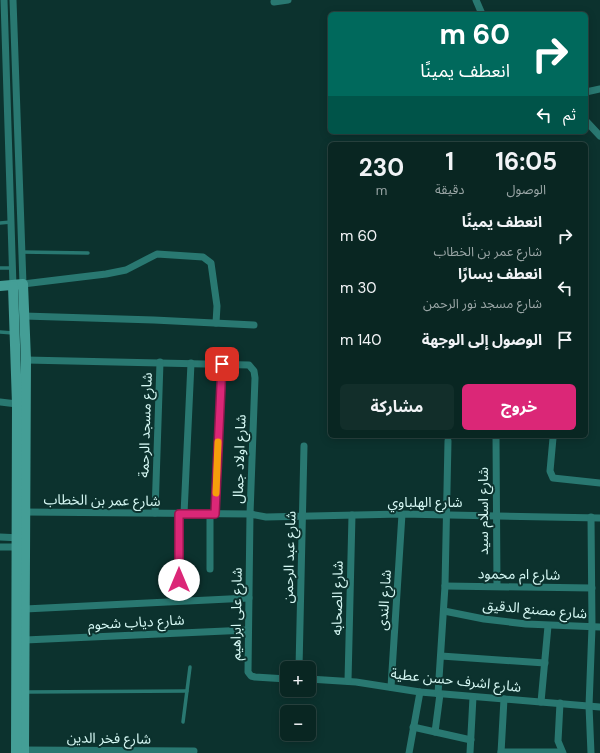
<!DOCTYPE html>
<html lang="ar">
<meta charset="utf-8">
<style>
:root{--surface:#092622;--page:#122e2a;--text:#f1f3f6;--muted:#99a5a5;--line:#294340;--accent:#db2777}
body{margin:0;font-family:"DM Sans","Noto Sans Arabic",sans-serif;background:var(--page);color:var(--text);direction:rtl;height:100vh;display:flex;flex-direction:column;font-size:15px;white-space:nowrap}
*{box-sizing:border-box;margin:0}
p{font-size:13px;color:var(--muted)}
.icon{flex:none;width:22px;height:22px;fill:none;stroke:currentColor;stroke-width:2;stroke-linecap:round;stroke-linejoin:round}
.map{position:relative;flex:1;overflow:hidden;direction:ltr}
.side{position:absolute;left:328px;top:142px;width:260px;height:296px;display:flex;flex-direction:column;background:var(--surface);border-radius:6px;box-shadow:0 2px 10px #0003,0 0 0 1px var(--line);direction:rtl}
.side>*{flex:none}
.banner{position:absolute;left:328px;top:12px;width:260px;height:122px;border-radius:6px;box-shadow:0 2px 10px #0003,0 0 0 1px var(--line);direction:rtl;background:#00695c;color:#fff;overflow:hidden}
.controls{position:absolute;left:280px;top:661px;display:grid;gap:8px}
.controls a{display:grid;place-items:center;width:36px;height:36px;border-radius:6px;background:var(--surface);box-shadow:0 2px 10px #0003,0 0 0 1px var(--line);font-size:20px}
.pin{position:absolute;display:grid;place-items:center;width:34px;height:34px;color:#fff;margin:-17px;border-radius:8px;box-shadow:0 2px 6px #0006}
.me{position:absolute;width:44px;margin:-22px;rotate:0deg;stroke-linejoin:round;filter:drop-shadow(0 0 3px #0008)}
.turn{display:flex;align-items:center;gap:14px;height:84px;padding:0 12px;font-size:18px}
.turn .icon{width:52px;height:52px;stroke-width:2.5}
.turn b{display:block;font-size:28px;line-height:34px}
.then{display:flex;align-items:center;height:38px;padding:0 12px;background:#0003;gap:8px;font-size:15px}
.eta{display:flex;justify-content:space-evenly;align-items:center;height:68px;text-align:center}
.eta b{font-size:24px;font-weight:700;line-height:28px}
.primary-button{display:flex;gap:8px;margin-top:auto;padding:8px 12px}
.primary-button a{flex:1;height:46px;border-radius:6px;background:var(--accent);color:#fff;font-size:16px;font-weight:700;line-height:46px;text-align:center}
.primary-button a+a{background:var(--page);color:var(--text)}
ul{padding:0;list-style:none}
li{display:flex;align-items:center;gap:12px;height:52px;padding:0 12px}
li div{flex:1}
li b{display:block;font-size:15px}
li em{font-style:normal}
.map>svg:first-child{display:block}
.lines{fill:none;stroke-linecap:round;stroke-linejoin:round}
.service{stroke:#297871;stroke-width:3.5}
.minor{stroke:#297871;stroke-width:7}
.secondary{stroke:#449e96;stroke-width:10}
.route-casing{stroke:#8e194d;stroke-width:10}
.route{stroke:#db2777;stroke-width:7}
.slow{stroke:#f59e0b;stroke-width:7}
.labels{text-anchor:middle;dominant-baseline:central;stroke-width:4;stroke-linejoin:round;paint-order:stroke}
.street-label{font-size:14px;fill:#d7f9f5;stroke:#0c322e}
</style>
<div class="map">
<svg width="600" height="753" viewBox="0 0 600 753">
<rect width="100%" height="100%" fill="#0c322e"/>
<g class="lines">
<g class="service">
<polyline points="0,223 11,222"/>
<polyline points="21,252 88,253"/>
<polyline points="0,268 12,268"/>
<polyline points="0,332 13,333"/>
<polyline points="26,692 187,691"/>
<polyline points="183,722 190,667"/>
</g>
<g class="minor">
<polyline points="4,0 13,286"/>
<polyline points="13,0 23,284 106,274 126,270 157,254 203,257 211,263 217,306 216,323"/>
<polyline points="476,0 482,14"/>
<polyline points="274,2 288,0"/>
<polyline points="586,92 600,89"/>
<polyline points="586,121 600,136"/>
<polyline points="24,316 154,320 254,325"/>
<polyline points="26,360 249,365 254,371 255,378 250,514 248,672 251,676 255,677 287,679"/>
<polyline points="0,402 17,404"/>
<polyline points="496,436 497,586"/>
<polyline points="553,438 550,471 553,478 600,483"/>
<polyline points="25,512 250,514 266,517 402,514 600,518"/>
<polyline points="155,513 160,362"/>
<polyline points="179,514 179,581"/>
<polyline points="184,514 191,363"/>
<polyline points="215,514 222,364"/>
<polyline points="0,537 21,538"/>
<polyline points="0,547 20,547"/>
<polyline points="210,569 210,514"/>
<polyline points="445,586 592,588"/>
<polyline points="25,609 249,598"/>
<polyline points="444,611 484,619 526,624 600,627"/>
<polyline points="25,640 248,630"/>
<polyline points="441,656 545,663"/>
<polyline points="299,668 304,446"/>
<polyline points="309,679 356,682 420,692 600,707"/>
<polyline points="348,681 352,515"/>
<polyline points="391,687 402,514"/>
<polyline points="438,694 445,586 448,441"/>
<polyline points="541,702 548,626"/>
<polyline points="560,703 558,741 563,753"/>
<polyline points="413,727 471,740"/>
<polyline points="435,732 440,694"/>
<polyline points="24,750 194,751"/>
<polyline points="501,752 562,752"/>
<polyline points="409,753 420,692"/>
<polyline points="470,753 473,697"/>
<polyline points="501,753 504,699"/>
<polyline points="591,753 589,706 592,627 591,517"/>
</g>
<g class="secondary">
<polyline points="0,286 23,284 26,360 24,753"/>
<polyline points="13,286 17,404 16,753"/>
</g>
</g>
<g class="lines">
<g class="route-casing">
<polyline id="route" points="179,580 179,514 215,514 222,364"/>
</g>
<use href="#route" class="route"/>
<polyline class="slow" points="216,493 218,442"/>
</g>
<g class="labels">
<g class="street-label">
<text transform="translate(145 425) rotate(-88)">شارع مسجد الرحمة</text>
<text transform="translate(239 459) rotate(-88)">شارع اولاد جمال</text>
<text transform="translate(102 500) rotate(1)">شارع عمر بن الخطاب</text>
<text x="425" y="502">شارع الهلباوي</text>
<text transform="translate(483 511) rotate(-90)">شارع اسلام سيد</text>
<text transform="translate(289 557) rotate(-88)">شارع عبد الرحمن</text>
<text transform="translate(519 574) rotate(1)">شارع ام محمود</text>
<text transform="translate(337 598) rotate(-89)">شارع الصحابه</text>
<text transform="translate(384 600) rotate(-86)">شارع الندى</text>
<text transform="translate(535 609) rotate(5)">شارع مصنع الدقيق</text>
<text transform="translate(236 614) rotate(-89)">شارع على ابراهيم</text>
<text transform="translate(136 622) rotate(-3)">شارع دياب شحوم</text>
<text transform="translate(456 680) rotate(6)">شارع اشرف حسن عطية</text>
<text transform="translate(109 738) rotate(1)">شارع فخر الدين</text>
</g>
</g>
</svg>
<div class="controls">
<a>+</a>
<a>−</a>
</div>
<div class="pin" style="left:222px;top:364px;background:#d93025"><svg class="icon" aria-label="arrive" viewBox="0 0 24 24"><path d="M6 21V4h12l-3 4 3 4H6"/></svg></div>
<svg class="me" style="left:179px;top:580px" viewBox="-20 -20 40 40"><circle r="19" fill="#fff"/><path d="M0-13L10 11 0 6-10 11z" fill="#db2777"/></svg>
<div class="banner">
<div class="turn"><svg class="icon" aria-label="right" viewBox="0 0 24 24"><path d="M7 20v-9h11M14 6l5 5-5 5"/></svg><div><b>60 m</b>انعطف يمينًا</div></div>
<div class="then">ثم<svg class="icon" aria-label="left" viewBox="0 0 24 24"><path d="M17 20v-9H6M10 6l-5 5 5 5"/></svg></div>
</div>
<section class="side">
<div class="eta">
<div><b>16:05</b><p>الوصول</p></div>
<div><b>1</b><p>دقيقة</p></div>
<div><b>230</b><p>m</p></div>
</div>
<ul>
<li><svg class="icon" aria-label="right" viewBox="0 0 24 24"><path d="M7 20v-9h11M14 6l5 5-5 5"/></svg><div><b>انعطف يمينًا</b><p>شارع عمر بن الخطاب</p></div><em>60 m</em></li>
<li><svg class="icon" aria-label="left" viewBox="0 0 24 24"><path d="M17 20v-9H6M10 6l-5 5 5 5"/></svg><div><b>انعطف يسارًا</b><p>شارع مسجد نور الرحمن</p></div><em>30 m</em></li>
<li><svg class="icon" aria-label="arrive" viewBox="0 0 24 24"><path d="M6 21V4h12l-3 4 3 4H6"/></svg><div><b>الوصول إلى الوجهة</b></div><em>140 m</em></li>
</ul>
<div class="primary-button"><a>خروج</a><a>مشاركة</a></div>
</section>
</div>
